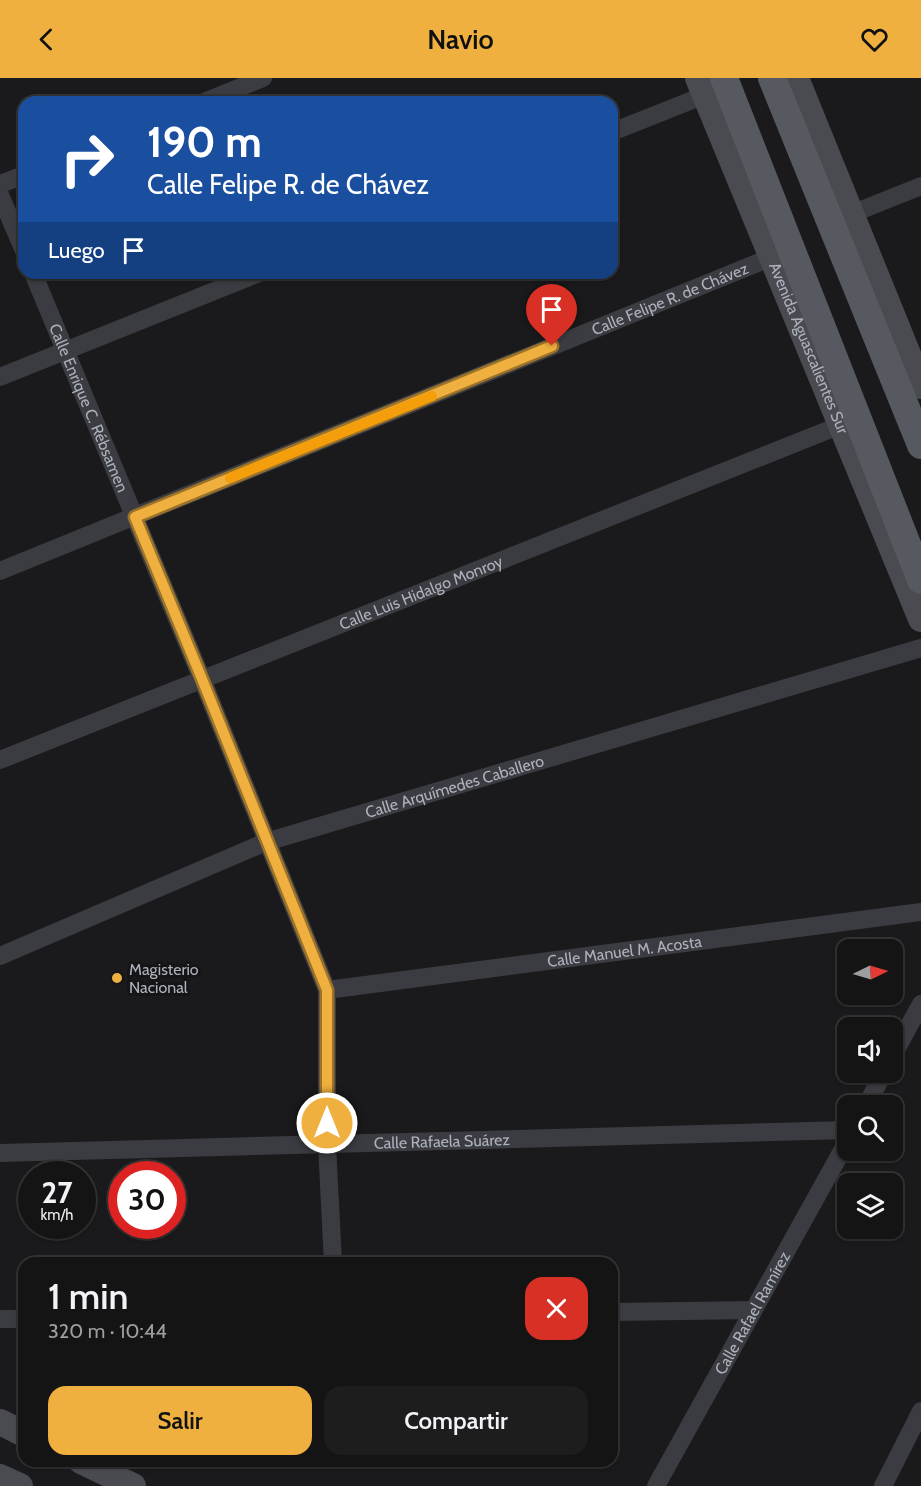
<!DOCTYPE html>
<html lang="es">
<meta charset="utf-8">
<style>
:root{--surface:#141415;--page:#1d1d1e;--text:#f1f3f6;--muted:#9d9ea0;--line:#333334;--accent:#efb03f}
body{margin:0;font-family:Cabin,sans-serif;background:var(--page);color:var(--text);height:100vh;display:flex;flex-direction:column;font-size:22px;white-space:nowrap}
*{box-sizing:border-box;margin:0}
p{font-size:20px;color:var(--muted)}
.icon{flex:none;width:33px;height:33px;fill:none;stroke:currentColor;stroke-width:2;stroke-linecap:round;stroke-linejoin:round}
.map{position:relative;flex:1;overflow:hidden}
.drawer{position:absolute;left:18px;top:1179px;width:600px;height:210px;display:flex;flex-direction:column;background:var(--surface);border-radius:18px;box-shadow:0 2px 4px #0004,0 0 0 2px var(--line)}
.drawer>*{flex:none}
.banner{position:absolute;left:18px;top:18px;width:600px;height:183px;border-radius:18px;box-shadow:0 2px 4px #0004,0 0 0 2px var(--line);background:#1a4fa0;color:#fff;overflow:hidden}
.needle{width:39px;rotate:85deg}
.tools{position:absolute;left:837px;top:861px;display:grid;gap:12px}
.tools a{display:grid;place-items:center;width:66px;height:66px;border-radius:12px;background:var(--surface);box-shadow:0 2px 4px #0004,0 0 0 2px var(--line);font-size:30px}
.speed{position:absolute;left:18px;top:1083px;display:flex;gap:12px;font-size:30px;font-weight:700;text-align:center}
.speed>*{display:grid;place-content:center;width:78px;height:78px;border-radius:50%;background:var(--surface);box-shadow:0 2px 4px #0004,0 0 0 2px var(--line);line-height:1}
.speed small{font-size:15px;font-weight:400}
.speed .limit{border:9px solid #d22;background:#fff;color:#111}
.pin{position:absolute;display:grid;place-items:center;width:51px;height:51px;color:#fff;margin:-62px -26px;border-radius:50% 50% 50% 0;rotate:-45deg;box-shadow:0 0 6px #0007}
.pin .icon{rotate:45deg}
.me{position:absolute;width:66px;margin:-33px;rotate:0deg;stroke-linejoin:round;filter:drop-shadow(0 0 4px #0008)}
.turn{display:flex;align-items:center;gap:21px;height:126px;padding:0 30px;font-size:27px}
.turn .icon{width:78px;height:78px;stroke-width:2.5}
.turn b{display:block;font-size:42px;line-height:51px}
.then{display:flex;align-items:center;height:57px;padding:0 30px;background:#0003;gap:12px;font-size:22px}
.round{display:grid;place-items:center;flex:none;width:63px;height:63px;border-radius:18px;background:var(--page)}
.headline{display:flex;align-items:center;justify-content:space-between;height:102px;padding:0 30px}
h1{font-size:36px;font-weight:600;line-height:45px}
.action{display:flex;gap:12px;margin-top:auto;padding:12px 30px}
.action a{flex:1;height:69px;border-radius:18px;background:var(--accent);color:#111;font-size:24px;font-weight:600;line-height:69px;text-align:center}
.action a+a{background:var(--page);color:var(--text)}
header{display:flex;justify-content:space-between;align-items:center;height:78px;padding:0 30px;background:var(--accent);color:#111;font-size:27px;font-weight:600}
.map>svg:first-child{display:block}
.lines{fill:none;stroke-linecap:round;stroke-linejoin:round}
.street{stroke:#3b3c41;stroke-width:18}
.secondary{stroke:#494b51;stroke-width:26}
.primary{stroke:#575960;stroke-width:28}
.route-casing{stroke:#9b7229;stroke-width:15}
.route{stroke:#efb03f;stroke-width:10}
.slow{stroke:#f59e0b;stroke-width:10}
.poi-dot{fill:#efb03f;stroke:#151517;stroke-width:2}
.labels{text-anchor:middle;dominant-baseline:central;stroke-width:6;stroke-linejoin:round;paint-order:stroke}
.street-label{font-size:16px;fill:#acb1bb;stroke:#151517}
.poi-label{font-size:16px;fill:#acb1bb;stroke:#151517;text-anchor:start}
</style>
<header><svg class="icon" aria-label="back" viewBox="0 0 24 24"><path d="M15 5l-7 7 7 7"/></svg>Navio<svg class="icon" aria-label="heart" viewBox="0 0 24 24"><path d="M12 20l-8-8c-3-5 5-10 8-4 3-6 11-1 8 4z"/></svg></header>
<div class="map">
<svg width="921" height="1408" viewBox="0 0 921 1408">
<rect width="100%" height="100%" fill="#1a1a1c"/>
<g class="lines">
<g class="street">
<polyline points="204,24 263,0"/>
<polyline points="612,54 705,17"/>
<polyline points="0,106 24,97"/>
<polyline points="0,117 24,173"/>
<polyline points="851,136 921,108"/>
<path id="s1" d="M 33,195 L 202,601 L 327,912 L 327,1067 L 333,1185"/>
<polyline points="0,299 259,195"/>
<path id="s2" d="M 0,493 L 772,179"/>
<path id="s3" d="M 0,682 L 841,347"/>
<path id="s4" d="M 0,878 L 266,764 L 921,570"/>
<path id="s5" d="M 327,912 L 921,834"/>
<polyline points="892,979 921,926"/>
<polyline points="866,1028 884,994"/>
<path id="s6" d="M 0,1075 L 848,1052"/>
<polyline points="612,1234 753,1232"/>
<polyline points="0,1241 24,1241"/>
<path id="s7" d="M 656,1408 L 848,1062"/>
<polyline points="883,1408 921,1333"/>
</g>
<g class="secondary">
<path id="s8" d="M 698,0 L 921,541"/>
<polyline points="796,0 921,308"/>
<polyline points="0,1344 24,1356"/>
<polyline points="81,1383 133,1408"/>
<polyline points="0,1399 20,1408"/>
</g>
<g class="primary">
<polyline points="724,0 921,502"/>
<polyline points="772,0 921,367"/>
</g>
</g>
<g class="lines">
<g class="route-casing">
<polyline id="route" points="327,1045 327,912 202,601 135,439 552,268"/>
</g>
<use href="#route" class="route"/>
<polyline class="slow" points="230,400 432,318"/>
</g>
<circle class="poi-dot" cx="117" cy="900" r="6"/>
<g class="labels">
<g class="street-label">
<text stroke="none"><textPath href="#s2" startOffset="723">Calle Felipe R. de Chávez</textPath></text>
<text stroke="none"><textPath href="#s8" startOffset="292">Avenida Aguascalientes Sur</textPath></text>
<text stroke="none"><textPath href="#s1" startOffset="146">Calle Enrique C. Rébsamen</textPath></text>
<text stroke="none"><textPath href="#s3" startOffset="453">Calle Luis Hidalgo Monroy</textPath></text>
<text stroke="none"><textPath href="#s4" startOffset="486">Calle Arquímedes Caballero</textPath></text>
<text stroke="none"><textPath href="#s5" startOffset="300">Calle Manuel M. Acosta</textPath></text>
<text stroke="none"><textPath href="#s6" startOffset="442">Calle Rafaela Suárez</textPath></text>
<text stroke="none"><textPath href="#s7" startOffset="198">Calle Rafael Ramírez</textPath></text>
</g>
<g class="poi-label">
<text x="129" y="891">Magisterio<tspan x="129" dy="18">Nacional</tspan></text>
</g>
</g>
</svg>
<div class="tools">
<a><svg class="needle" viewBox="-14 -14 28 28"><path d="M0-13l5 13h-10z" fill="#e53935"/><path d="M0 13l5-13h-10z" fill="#9d9ea0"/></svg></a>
<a><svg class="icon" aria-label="sound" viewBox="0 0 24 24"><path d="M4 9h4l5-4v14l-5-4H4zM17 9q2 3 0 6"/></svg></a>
<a><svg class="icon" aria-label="search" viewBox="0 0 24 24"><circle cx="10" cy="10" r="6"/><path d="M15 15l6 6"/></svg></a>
<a><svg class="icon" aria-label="layers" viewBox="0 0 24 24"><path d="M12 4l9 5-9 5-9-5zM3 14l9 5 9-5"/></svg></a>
</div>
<div class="speed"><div>27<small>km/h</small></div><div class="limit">30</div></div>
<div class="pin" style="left:552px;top:268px;background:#d93025"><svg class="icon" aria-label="arrive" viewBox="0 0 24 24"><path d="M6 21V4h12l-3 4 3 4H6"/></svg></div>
<svg class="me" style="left:327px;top:1045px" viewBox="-20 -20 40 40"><circle r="17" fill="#efb03f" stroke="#fff" stroke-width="3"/><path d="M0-11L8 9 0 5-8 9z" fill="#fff"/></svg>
<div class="banner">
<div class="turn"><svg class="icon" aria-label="right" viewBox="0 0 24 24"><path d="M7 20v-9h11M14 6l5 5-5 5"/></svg><div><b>190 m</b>Calle Felipe R. de Chávez</div></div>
<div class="then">Luego<svg class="icon" aria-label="arrive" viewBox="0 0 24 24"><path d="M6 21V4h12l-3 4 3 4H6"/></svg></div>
</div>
<section class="drawer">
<div class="headline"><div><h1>1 min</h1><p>320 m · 10:44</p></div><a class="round" style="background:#d93025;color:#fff"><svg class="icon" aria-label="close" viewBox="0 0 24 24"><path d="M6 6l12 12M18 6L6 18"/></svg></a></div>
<div class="action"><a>Salir</a><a>Compartir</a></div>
</section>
</div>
